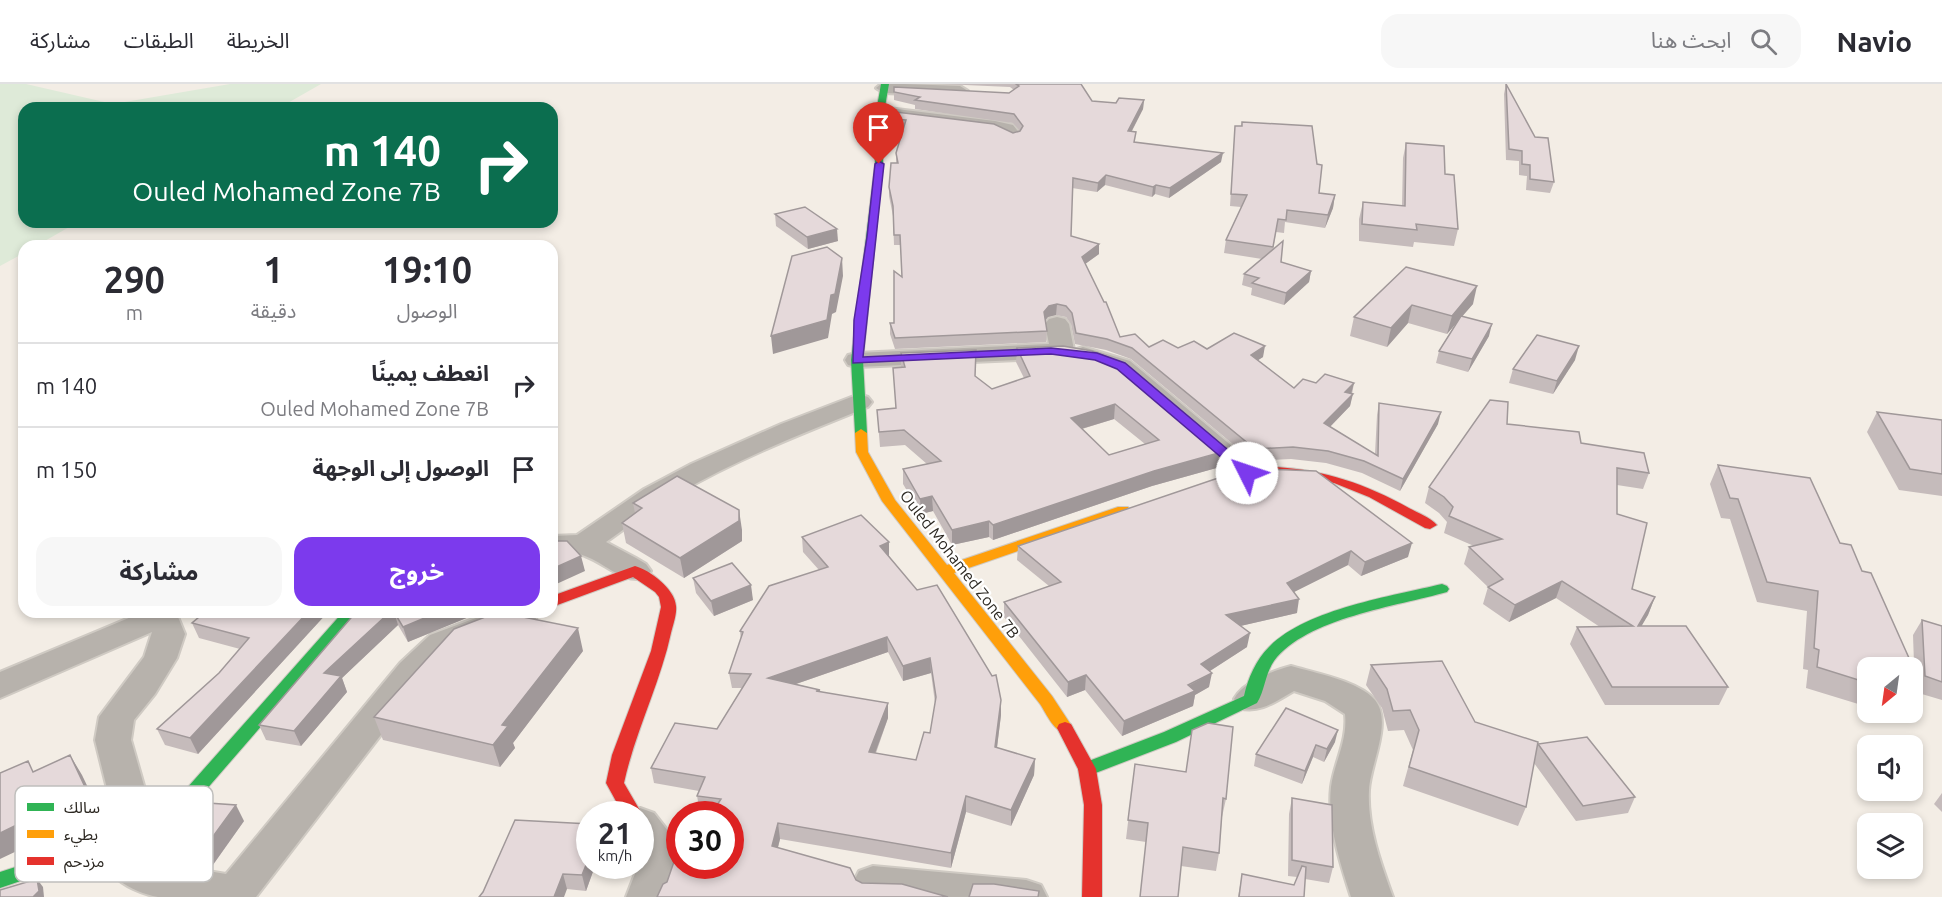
<!DOCTYPE html>
<html lang="ar">
<meta charset="utf-8">
<style>
:root{--surface:#fff;--page:#f7f7f7;--text:#2b2b33;--muted:#7c7c81;--line:#e1e1e2;--accent:#7c3aed}
body{margin:0;font-family:Ubuntu,"Noto Sans Arabic",sans-serif;background:var(--page);color:var(--text);direction:rtl;height:100vh;display:flex;flex-direction:column;font-size:22px;white-space:nowrap}
*{box-sizing:border-box;margin:0}
p{font-size:20px;color:var(--muted)}
.icon{flex:none;width:33px;height:33px;fill:none;stroke:currentColor;stroke-width:2;stroke-linecap:round;stroke-linejoin:round}
.map{position:relative;flex:1;overflow:hidden;direction:ltr}
.side{position:absolute;left:18px;top:156px;width:540px;height:378px;display:flex;flex-direction:column;background:var(--surface);border-radius:18px;box-shadow:0 3px 9px #0003;direction:rtl}
.side>*{flex:none}
.hud{position:absolute;left:18px;top:18px;width:540px;height:126px;border-radius:18px;box-shadow:0 3px 9px #0003;direction:rtl;background:#0b6e4f;color:#fff;overflow:hidden}
.needle{width:39px;rotate:209deg}
.tools{position:absolute;left:1857px;top:573px;display:grid;gap:12px}
.tools a{display:grid;place-items:center;width:66px;height:66px;border-radius:12px;background:var(--surface);box-shadow:0 3px 9px #0003;font-size:30px}
.speed{position:absolute;left:576px;top:717px;display:flex;gap:12px;font-size:30px;font-weight:700;text-align:center}
.speed>*{display:grid;place-content:center;width:78px;height:78px;border-radius:50%;background:var(--surface);box-shadow:0 3px 9px #0003;line-height:1}
.speed small{font-size:15px;font-weight:400}
.speed .limit{border:9px solid #d22;background:#fff;color:#111}
.pin{position:absolute;display:grid;place-items:center;width:51px;height:51px;color:#fff;margin:-62px -26px;border-radius:50% 50% 50% 0;rotate:-45deg;box-shadow:0 0 6px #0007}
.pin .icon{rotate:45deg}
.me{position:absolute;width:66px;margin:-33px;rotate:311deg;stroke-linejoin:round;filter:drop-shadow(0 0 4px #0008)}
.turn{display:flex;align-items:center;gap:21px;height:126px;padding:0 18px;font-size:27px}
.turn .icon{width:78px;height:78px;stroke-width:2.5}
.turn b{display:block;font-size:42px;line-height:51px}
.eta{display:flex;justify-content:space-evenly;align-items:center;height:102px;text-align:center}
.eta b{font-size:36px;font-weight:700;line-height:42px}
.action{display:flex;gap:12px;margin-top:auto;padding:12px 18px}
.action a{flex:1;height:69px;border-radius:18px;background:var(--accent);color:#fff;font-size:24px;font-weight:700;line-height:69px;text-align:center}
.action a+a{background:var(--page);color:var(--text)}
ul{padding:0;list-style:none}
li{display:flex;align-items:center;gap:18px;height:84px;padding:0 18px;border-top:2px solid var(--line)}
li div{flex:1}
li b{display:block;font-size:22px}
li em{font-style:normal}
header{display:flex;align-items:center;gap:36px;box-sizing:border-box;height:84px;padding:0 30px;background:var(--surface);border-bottom:2px solid var(--line)}
header strong{font-size:28px}
nav{display:flex;gap:33px;margin-inline-start:auto;font-size:21px}
.search{width:420px;height:54px;background:var(--page);display:flex;align-items:center;gap:15px;box-sizing:border-box;padding:0 21px;border-radius:18px;color:var(--muted);font-size:22px}
.map>svg:first-child{display:block}
.green{fill:#deead8}
.lines{fill:none;stroke-linecap:round;stroke-linejoin:round}
.street-casing{stroke:#cfcac3;stroke-width:4}
.fast-casing{stroke:#cfcac3;stroke-width:2}
.slow-casing{stroke:#cfcac3;stroke-width:2}
.jam-casing{stroke:#cfcac3;stroke-width:2}
.street{fill:#b7b2ac;fill-rule:evenodd}
.fast{fill:#30b455;fill-rule:evenodd}
.slow{fill:#ff9f0a;fill-rule:evenodd}
.jam{fill:#e5322d;fill-rule:evenodd}
.wall{fill:#c5bbbb;fill-rule:evenodd}
.shaded-wall{fill:#a09899}
.building{fill:#e5d9da;stroke:#a09899;stroke-width:1.5;fill-rule:evenodd}
.route{fill:#7c3aed;stroke:#51269a;stroke-width:1.5}
.labels{text-anchor:middle;dominant-baseline:central;stroke-width:4.5;stroke-linejoin:round;paint-order:stroke}
.street-label{font-size:16px;fill:#2d2923;stroke:#fff}
.key{fill:#fff;stroke:#c0bfbd;stroke-width:1.5}
.key-label{font-size:16px;fill:#2d2923}
</style>
<header>
<strong>Navio</strong>
<div class="search"><svg class="icon" aria-label="search" viewBox="0 0 24 24"><circle cx="10" cy="10" r="6"/><path d="M15 15l6 6"/></svg>ابحث هنا</div>
<nav><a>الخريطة</a><a>الطبقات</a><a>مشاركة</a></nav>
</header>
<div class="map">
<svg width="1942" height="813" viewBox="0 0 1942 813">
<rect width="100%" height="100%" fill="#f3ede5"/>
<polygon class="green" points="0,0 26,0 113,20 230,0 321,0 279,24 24,24 24,138 78,138 36,162 24,162 24,169 0,182"/>
<g class="lines">
<g class="street-casing">
<g id="street">
<polygon points="904,0 960,2 968,7 960,12 884,9 876,4 881,0"/>
<polygon points="880,23 995,37 1013,41 1021,51 1018,55 1012,56 995,47 874,32 872,28 874,24"/>
<polygon points="1057,233 1065,235 1069,240 1074,266 1083,263 1130,277 1257,383 1261,389 1257,395 1247,397 1237,395 1112,287 1074,275 1071,271 1062,274 857,283 848,281 845,276 848,271 857,269 1049,260 1045,240 1049,235"/>
<path d="M 859,310 L 868,313 L 872,318 L 868,323 C 804,349 739,374 679,409 C 653,423 630,441 606,458 L 636,474 L 646,480 L 651,487 L 646,494 C 622,500 607,480 585,472 C 575,468 563,469 552,470 L 552,452 L 577,451 L 644,405 L 691,380 L 781,340 Z"/>
<path d="M 143,528 L 164,528 L 178,533 L 185,550 L 177,574 L 155,610 L 134,636 L 131,656 L 157,747 L 151,758 L 141,762 L 142,769 L 160,779 L 226,790 L 400,579 L 430,551 L 492,528 L 540,528 L 535,536 L 454,567 L 424,595 L 256,813 C 233,813 209,813 186,813 C 177,813 167,813 158,813 C 125,807 87,782 106,745 L 116,741 L 95,656 L 99,633 L 144,573 L 152,548 L 0,614 L 0,588 Z"/>
<path d="M 1291,582 C 1315,589 1359,597 1375,616 C 1393,638 1370,681 1369,706 C 1367,742 1381,780 1393,813 L 1351,813 C 1340,779 1327,739 1331,703 C 1334,679 1348,656 1345,630 L 1325,617 L 1294,607 C 1276,617 1260,630 1239,624 L 1234,615 C 1243,598 1272,587 1291,582 Z"/>
<polygon points="640,724 654,729 668,747 677,767 678,782 668,813 626,813 638,782 640,782 640,730 625,730"/>
<polygon points="873,782 1026,796 1041,801 1047,813 864,813 859,811 853,799 859,787"/>
</g>
</g>
<g class="fast-casing">
<g id="fast">
<polygon points="881,0 889,0 883,34 883,80 863,276 867,349 861,353 855,349 851,276 875,80 875,34"/>
<path d="M 1442,500 L 1447,502 L 1449,505 L 1447,508 C 1398,522 1306,534 1274,577 C 1265,590 1265,606 1257,619 L 1176,658 L 1093,690 L 1087,692 L 1081,690 L 1078,685 L 1081,680 L 1164,648 L 1244,612 C 1248,594 1256,576 1269,563 C 1306,525 1392,512 1442,500 Z"/>
<polygon points="343,528 360,528 199,714 160,743 127,761 0,804 0,788 114,751 148,733 187,704"/>
</g>
</g>
<g class="slow-casing">
<path id="slow" d="M 861,345 L 867,349 L 868,368 L 895,416 L 947,481 L 1118,423 L 1128,423 L 1130,426 L 1128,429 L 954,489 L 1052,612 L 1073,644 L 1071,648 C 1056,653 1048,632 1040,620 L 882,417 L 856,368 L 855,349 Z"/>
</g>
<g class="jam-casing">
<g id="jam">
<path d="M 1276,383 C 1325,386 1366,400 1409,424 C 1418,429 1430,433 1437,441 L 1430,445 L 1425,444 L 1369,413 L 1334,399 L 1271,390 L 1269,387 Z"/>
<path d="M 635,482 C 650,486 675,505 676,522 C 677,530 673,541 671,549 C 660,600 635,648 624,699 L 642,730 L 640,733 L 640,730 L 623,730 L 606,699 L 612,671 L 651,567 L 661,523 L 659,513 L 655,508 L 633,493 L 552,523 L 552,512 Z"/>
<polygon points="1065,638 1071,640 1096,685 1102,721 1102,813 1082,813 1084,721 1078,685 1057,644 1059,640"/>
</g>
</g>
<use href="#street" class="street"/>
<use href="#fast" class="fast"/>
<use href="#slow" class="slow"/>
<use href="#jam" class="jam"/>
</g>
<g class="wall">
<polygon points="943,0 1081,0 1092,17 1116,19 1144,16 1143,25 1132,47 1135,58 1221,78 1169,114 1155,110 1152,113 1105,101 1097,108 1072,104 1071,152 1099,170 1085,180 1120,253 1149,263 1207,265 1263,273 1258,276 1294,304 1316,299 1354,299 1350,322 1330,343 1375,370 1377,331 1379,319 1438,340 1400,407 1362,389 1326,379 1291,375 1253,377 1131,275 1106,266 1075,260 1071,240 1066,233 1056,231 1048,233 1045,237 1047,247 1046,258 895,265 890,250 890,239 894,239 902,193 901,161 894,161 893,132 889,112 889,103 896,79 896,69 904,45 891,43 891,32 1013,49 1020,47 1013,39 915,25 915,21 894,16 894,8 1009,9 1014,6 1010,3"/>
<polygon points="1506,0 1554,98 1550,109 1526,106 1527,92 1519,91 1519,77 1506,76 1504,10"/>
<polygon points="1242,38 1319,109 1335,111 1333,124 1325,144 1285,138 1284,149 1276,148 1273,166 1281,178 1311,187 1309,198 1284,221 1251,211 1252,204 1242,201 1244,190 1262,175 1224,169 1226,156 1241,123 1230,122 1235,42 1241,42"/>
<polygon points="1406,59 1445,90 1458,145 1454,162 1414,158 1413,163 1359,157 1359,135 1363,118 1402,122 1403,74"/>
<polygon points="775,130 838,157 808,165 776,142"/>
<polygon points="1406,183 1473,220 1462,232 1489,252 1468,288 1436,279 1439,267 1456,239 1447,250 1408,239 1387,263 1350,252 1354,233"/>
<path d="M 1063,262 L 1220,383 L 1152,402 L 993,456 L 989,453 L 952,461 L 933,427 L 921,430 L 903,400 L 903,385 L 927,380 L 905,361 L 880,363 L 877,326 L 896,324 L 893,284 L 901,284 L 901,269 L 976,280 L 975,292 L 992,305 L 1024,294 L 1016,278 L 1017,264 ZM 1114,335 L 1145,360 L 1109,371 L 1082,345 Z"/>
<polygon points="1575,276 1553,310 1509,299 1513,285"/>
<polygon points="1877,328 1942,336 1942,412 1899,406 1867,348"/>
<polygon points="1507,340 1581,359 1649,389 1643,405 1617,401 1617,430 1632,505 1655,513 1648,531 1641,542 1728,603 1719,621 1605,621 1570,560 1577,543 1600,543 1556,514 1509,538 1483,520 1488,503 1464,480 1469,463 1474,462 1444,449 1447,438 1439,429 1425,419 1429,403"/>
<polygon points="1718,381 1840,459 1862,487 1913,583 1912,584 1868,584 1868,623 1806,604 1808,586 1803,585 1807,527 1757,518 1730,435 1721,434 1710,400"/>
<polygon points="1224,392 1408,473 1361,492 1348,481 1294,508 1297,529 1240,542 1247,563 1210,587 1209,603 1195,611 1193,622 1122,652 1085,606 1067,613 1004,533 1004,518 1049,502 1017,476 1018,462"/>
<polygon points="633,419 742,446 742,457 684,494 626,459 622,439 635,429"/>
<path d="M 802,453 L 889,472 L 1001,631 L 997,664 L 1035,675 L 1034,691 L 1011,742 L 966,728 L 951,784 L 780,755 L 778,764 L 667,798 L 680,782 L 712,729 L 700,728 L 697,712 L 699,707 L 654,699 L 651,684 L 717,645 L 742,604 L 732,604 L 729,589 L 741,556 L 740,547 L 819,486 L 803,468 ZM 888,568 L 903,597 L 931,589 L 935,619 L 930,649 L 916,676 L 876,669 L 888,634 L 820,607 L 820,606 L 796,600 Z"/>
<polygon points="693,494 753,516 714,532 696,509"/>
<polygon points="328,528 198,670 165,661 157,645 219,589 240,565 199,554 192,539"/>
<polygon points="356,528 481,528 408,558 398,541 342,594 347,608 301,662 266,656 259,641"/>
<polygon points="1922,536 1942,542 1942,616 1915,608 1913,551"/>
<polygon points="583,567 513,659 515,664 500,683 383,656 374,633"/>
<polygon points="1371,581 1475,638 1538,660 1635,713 1628,729 1576,737 1534,679 1526,723 1518,742 1403,702 1413,666 1404,646 1388,647 1382,624 1366,601"/>
<polygon points="1335,658 1324,678 1313,673 1302,700 1254,682 1256,670"/>
<polygon points="1135,680 1226,715 1222,733 1219,769 1216,787 1181,782 1146,758 1126,755"/>
<polygon points="1942,709 1942,728 1934,720"/>
<polygon points="1292,714 1333,783 1329,799 1305,795 1304,813 1238,813 1242,790 1294,801 1297,793 1288,792 1289,730"/>
<polygon points="244,737 210,785 168,778 159,762"/>
<polygon points="590,782 595,782 586,807 567,805 479,813"/>
</g>
<g class="shaded-wall">
<polygon points="1144,16 1143,25 1127,56 1128,47"/>
<polygon points="1223,69 1221,78 1169,114 1170,104"/>
<polygon points="1106,91 1105,101 1097,108 1098,99"/>
<polygon points="1156,101 1155,110 1152,113 1153,103"/>
<polygon points="1335,111 1333,124 1325,144 1328,131"/>
<polygon points="837,145 838,157 808,165 807,153"/>
<polygon points="1099,160 1099,170 1081,183 1082,173"/>
<polygon points="842,174 843,192 836,228 832,230 828,254 773,270 771,252 831,211"/>
<polygon points="1311,187 1309,198 1284,221 1286,209"/>
<polygon points="1477,202 1473,220 1447,250 1452,232"/>
<polygon points="1057,220 1056,231 1048,233 1043,239 1044,228 1049,222"/>
<polygon points="1412,221 1408,239 1387,263 1391,244"/>
<polygon points="1492,240 1489,252 1468,288 1472,275"/>
<polygon points="1265,262 1263,273 1249,282 1251,271"/>
<polygon points="1579,262 1575,276 1553,310 1557,297"/>
<polygon points="1354,299 1351,310 1345,308"/>
<polygon points="1353,310 1350,322 1322,351 1324,339"/>
<polygon points="1115,320 1114,335 1071,348 1071,334"/>
<polygon points="1441,328 1438,340 1400,407 1403,395"/>
<polygon points="1222,368 1220,383 1152,402 993,456 993,441 1154,387"/>
<polygon points="932,412 933,427 921,430 920,415"/>
<polygon points="739,426 742,446 742,457 684,494 680,474"/>
<polygon points="989,437 989,453 952,461 952,446"/>
<polygon points="889,458 889,473 880,462"/>
<polygon points="1412,459 1408,473 1361,492 1365,478"/>
<polygon points="1351,467 1348,481 1284,513 1287,499"/>
<polygon points="581,472 585,487 552,502 552,485"/>
<polygon points="1562,497 1556,514 1509,538 1515,521"/>
<polygon points="751,501 753,516 714,532 711,517"/>
<polygon points="1655,513 1648,531 1631,560 1638,542"/>
<polygon points="1299,515 1297,529 1223,546 1226,531"/>
<polygon points="308,528 328,528 198,670 190,654"/>
<polygon points="390,528 394,528 398,541 342,594 347,608 301,662 294,647 324,589"/>
<polygon points="439,528 481,528 408,558 403,543"/>
<polygon points="578,544 583,567 513,659 515,664 500,683 493,661 502,641"/>
<polygon points="1250,549 1247,563 1199,594 1201,580"/>
<polygon points="887,553 888,568 770,609 768,594"/>
<polygon points="930,574 931,589 903,597 903,582"/>
<polygon points="1212,589 1209,603 1195,611 1193,622 1122,652 1124,637"/>
<polygon points="1086,591 1085,606 1067,613 1068,598"/>
<polygon points="1001,616 1001,631 995,679 995,663"/>
<polygon points="888,619 888,634 870,683 869,668"/>
<polygon points="1338,646 1335,658 1324,678 1327,665"/>
<polygon points="1316,661 1313,673 1302,700 1305,687"/>
<polygon points="70,671 82,691 105,739 71,751 70,749 63,753 59,747 0,775 0,749 47,726"/>
<polygon points="1035,675 1034,691 1011,742 1011,726"/>
<polygon points="966,712 966,728 951,784 951,769"/>
<polygon points="236,721 244,737 210,785 201,769"/>
<polygon points="778,739 780,755 774,778 772,762"/>
<polygon points="590,771 590,782 595,782 586,807 582,791"/>
<polygon points="563,790 567,805 564,813 554,813"/>
<polygon points="37,795 43,803 44,813 33,813"/>
</g>
<g class="building">
<polygon points="1016,0 1081,0 1092,17 1116,19 1119,14 1144,16 1128,47 1136,48 1134,58 1223,69 1170,104 1156,101 1153,103 1106,91 1098,99 1073,94 1071,152 1099,160 1082,173 1104,218 1106,218 1120,253 1135,250 1149,263 1163,256 1178,264 1194,257 1207,265 1234,249 1265,262 1251,271 1294,304 1303,295 1316,299 1325,290 1354,299 1345,308 1353,310 1324,339 1378,372 1379,319 1441,328 1403,395 1364,377 1328,367 1293,363 1255,365 1132,264 1107,255 1076,249 1072,229 1066,222 1057,220 1049,222 1044,228 1047,247 895,254 890,239 894,239 894,187 902,193 900,151 894,151 893,122 889,103 891,79 898,79 896,69 906,36 891,35 891,32 896,28 994,40 1013,49 1020,47 1023,42 1014,30 915,16 920,13 894,8 894,3 1009,9 1019,2"/>
<polygon points="1506,0 1535,53 1548,54 1554,98 1530,95 1530,81 1522,80 1522,67 1509,65"/>
<polygon points="1242,38 1312,42 1317,80 1322,81 1319,109 1335,111 1328,131 1287,126 1286,136 1278,135 1273,163 1226,156 1247,111 1231,110 1235,42 1242,42"/>
<polygon points="1406,59 1444,62 1445,90 1454,91 1458,145 1416,140 1417,146 1362,140 1363,118 1405,122"/>
<polygon points="805,123 837,145 807,153 775,130"/>
<polygon points="1283,157 1281,178 1311,187 1286,209 1252,199 1259,194 1244,190"/>
<polygon points="827,163 842,174 835,210 831,211 827,236 771,252 792,172"/>
<polygon points="1406,183 1477,202 1452,232 1412,221 1391,244 1354,233"/>
<polygon points="1461,232 1492,240 1472,275 1439,267"/>
<polygon points="1537,251 1579,262 1557,297 1513,285"/>
<path d="M 1063,262 L 1092,267 L 1112,275 L 1222,368 L 1154,387 L 993,441 L 989,437 L 952,446 L 932,412 L 920,415 L 903,385 L 941,377 L 904,346 L 879,348 L 877,326 L 896,324 L 893,284 L 905,283 L 901,269 L 976,266 L 975,292 L 992,305 L 1030,292 L 1017,264 ZM 1115,320 L 1159,356 L 1109,371 L 1071,334 Z"/>
<polygon points="1490,316 1508,318 1507,340 1579,348 1581,359 1644,369 1649,389 1617,384 1617,430 1647,439 1632,505 1655,513 1638,542 1686,542 1728,603 1612,603 1577,543 1633,542 1562,497 1515,521 1488,503 1503,495 1469,463 1502,455 1449,432 1453,423 1444,413 1429,403"/>
<polygon points="1877,328 1942,336 1942,390 1910,385"/>
<polygon points="1718,381 1810,394 1840,459 1851,461 1862,487 1871,489 1913,583 1889,575 1889,584 1868,584 1868,599 1817,583 1819,566 1814,564 1818,507 1767,498 1738,415 1730,414"/>
<polygon points="1265,385 1316,387 1412,459 1365,478 1351,467 1287,499 1299,515 1226,531 1250,549 1201,580 1212,589 1188,601 1195,607 1124,637 1086,591 1068,598 1004,518 1061,498 1018,462 1224,392"/>
<polygon points="677,392 739,426 739,437 680,474 622,439 642,424 633,419"/>
<path d="M 861,431 L 889,458 L 880,462 L 917,506 L 937,501 L 992,592 L 996,591 L 1001,616 L 995,663 L 1035,675 L 1011,726 L 966,712 L 951,769 L 778,739 L 772,762 L 850,784 L 856,796 L 862,799 L 902,800 L 948,813 L 657,813 L 663,800 L 667,798 L 678,766 L 680,767 L 680,782 L 730,782 L 730,730 L 711,730 L 721,715 L 697,712 L 705,693 L 651,684 L 675,639 L 717,645 L 751,590 L 729,589 L 743,548 L 740,547 L 769,502 L 828,483 L 802,453 ZM 887,553 L 903,582 L 930,574 L 936,613 L 930,649 L 924,648 L 916,676 L 869,668 L 888,619 L 816,607 L 820,606 L 768,594 Z"/>
<polygon points="552,457 567,457 581,472 552,485"/>
<polygon points="732,479 751,501 711,517 693,494"/>
<polygon points="205,528 308,528 190,654 157,645 219,589 249,554 192,539"/>
<polygon points="356,528 390,528 324,589 341,592 294,647 259,641"/>
<polygon points="394,528 439,528 403,543"/>
<polygon points="498,528 578,544 502,641 508,642 493,661 374,633 454,545"/>
<polygon points="1922,536 1942,542 1942,598 1925,592"/>
<polygon points="1442,577 1475,638 1538,658 1526,723 1409,683 1419,646 1410,626 1393,627 1387,605 1371,581"/>
<polygon points="1286,624 1338,646 1327,665 1316,661 1305,687 1256,670"/>
<polygon points="1208,639 1233,643 1226,715 1223,714 1219,769 1183,763 1178,813 1140,813 1148,739 1128,736 1135,680 1186,688 1192,646"/>
<polygon points="1587,653 1635,713 1583,722 1538,660"/>
<polygon points="70,671 93,720 58,731 63,727 50,733 47,726 0,749 0,689 28,677 33,688"/>
<polygon points="1292,714 1332,721 1333,783 1292,776"/>
<polygon points="193,718 236,721 201,769 159,762"/>
<polygon points="515,736 590,740 590,771 582,791 563,790 554,813 479,813 483,808"/>
<polygon points="1302,782 1306,783 1304,813 1239,813 1242,790 1294,801"/>
<polygon points="37,795 39,807 33,813 0,813 0,806"/>
<polygon points="973,800 994,800 1039,807 1038,813 969,813"/>
</g>
<polygon class="route" points="879,77 884,80 863,273 1051,264 1097,269 1125,279 1252,386 1254,389 1252,391 1242,391 1117,285 1095,276 1051,270 853,279 854,236 867,153 875,80"/>
<g class="labels">
<g class="street-label">
<text transform="translate(960 480) rotate(52)">Ouled Mohamed Zone 7B</text>
</g>
</g>
<rect x="15" y="702" width="198" height="96" rx="9" class="key"/>
<rect x="27" y="719" width="27" height="8" fill="#30b455"/>
<rect x="27" y="746" width="27" height="8" fill="#ff9f0a"/>
<rect x="27" y="773" width="27" height="8" fill="#e5322d"/>
<g class="key-label">
<text x="64" y="729">سالك</text>
<text x="64" y="756">بطيء</text>
<text x="64" y="783">مزدحم</text>
</g>
</svg>
<div class="tools">
<a><svg class="needle" viewBox="-14 -14 28 28"><path d="M0-13l5 13h-10z" fill="#e53935"/><path d="M0 13l5-13h-10z" fill="#7c7c81"/></svg></a>
<a><svg class="icon" aria-label="sound" viewBox="0 0 24 24"><path d="M4 9h4l5-4v14l-5-4H4zM17 9q2 3 0 6"/></svg></a>
<a><svg class="icon" aria-label="layers" viewBox="0 0 24 24"><path d="M12 4l9 5-9 5-9-5zM3 14l9 5 9-5"/></svg></a>
</div>
<div class="speed"><div>21<small>km/h</small></div><div class="limit">30</div></div>
<div class="pin" style="left:879px;top:80px;background:#d93025"><svg class="icon" aria-label="arrive" viewBox="0 0 24 24"><path d="M6 21V4h12l-3 4 3 4H6"/></svg></div>
<svg class="me" style="left:1247px;top:389px" viewBox="-20 -20 40 40"><circle r="19" fill="#fff"/><path d="M0-13L10 11 0 6-10 11z" fill="#7c3aed"/></svg>
<div class="hud">
<div class="turn"><svg class="icon" aria-label="right" viewBox="0 0 24 24"><path d="M7 20v-9h11M14 6l5 5-5 5"/></svg><div><b>140 m</b>Ouled Mohamed Zone 7B</div></div>
</div>
<section class="side">
<div class="eta">
<div><b>19:10</b><p>الوصول</p></div>
<div><b>1</b><p>دقيقة</p></div>
<div><b>290</b><p>m</p></div>
</div>
<ul>
<li><svg class="icon" aria-label="right" viewBox="0 0 24 24"><path d="M7 20v-9h11M14 6l5 5-5 5"/></svg><div><b>انعطف يمينًا</b><p>Ouled Mohamed Zone 7B</p></div><em>140 m</em></li>
<li><svg class="icon" aria-label="arrive" viewBox="0 0 24 24"><path d="M6 21V4h12l-3 4 3 4H6"/></svg><div><b>الوصول إلى الوجهة</b></div><em>150 m</em></li>
</ul>
<div class="action"><a>خروج</a><a>مشاركة</a></div>
</section>
</div>
